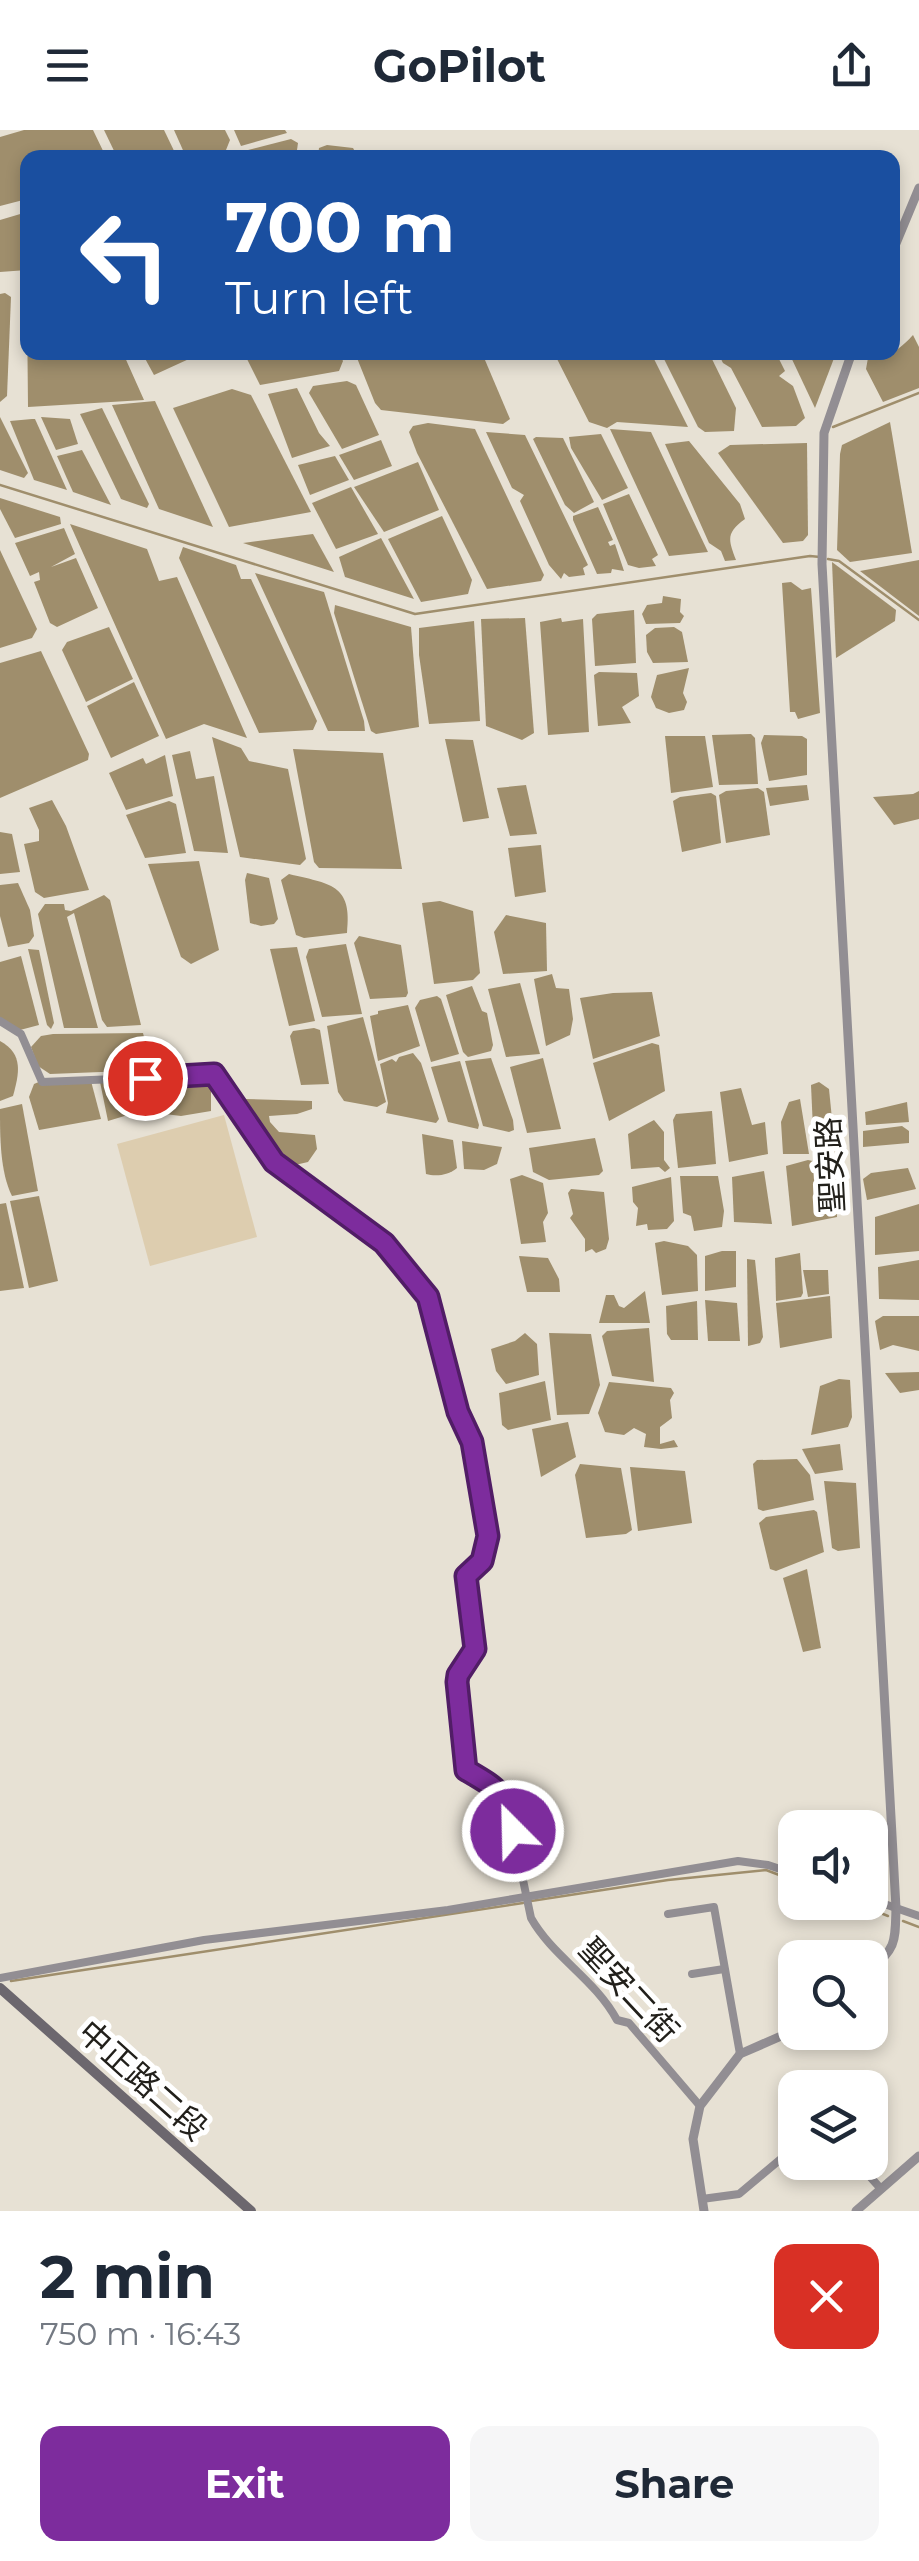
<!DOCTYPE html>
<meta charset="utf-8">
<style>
:root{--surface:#fff;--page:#f6f6f7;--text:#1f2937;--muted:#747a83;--accent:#7d2c9d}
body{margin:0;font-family:Montserrat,"Noto Sans TC",sans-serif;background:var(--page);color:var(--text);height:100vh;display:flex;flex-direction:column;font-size:38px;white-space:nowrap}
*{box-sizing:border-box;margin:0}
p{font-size:32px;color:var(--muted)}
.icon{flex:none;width:55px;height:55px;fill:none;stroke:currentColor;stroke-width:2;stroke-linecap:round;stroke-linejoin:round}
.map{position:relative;height:2081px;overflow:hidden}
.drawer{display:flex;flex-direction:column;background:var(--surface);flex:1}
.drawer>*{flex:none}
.top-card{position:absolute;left:20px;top:20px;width:880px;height:210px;border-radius:20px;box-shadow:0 5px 15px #0003;background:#1a4fa0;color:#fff;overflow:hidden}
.fabs{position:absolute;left:778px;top:1680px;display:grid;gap:20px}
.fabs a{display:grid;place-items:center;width:110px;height:110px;border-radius:20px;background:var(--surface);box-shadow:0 5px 15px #0003;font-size:50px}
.pin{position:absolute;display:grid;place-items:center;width:85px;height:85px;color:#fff;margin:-42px;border:5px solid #fff;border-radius:50%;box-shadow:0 2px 10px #0007}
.me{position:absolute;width:110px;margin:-55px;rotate:337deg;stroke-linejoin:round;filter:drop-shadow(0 0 8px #0008)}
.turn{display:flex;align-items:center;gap:35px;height:210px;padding:0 40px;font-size:45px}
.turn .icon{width:130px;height:130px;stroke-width:2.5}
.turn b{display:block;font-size:70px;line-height:85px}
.round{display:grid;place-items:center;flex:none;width:105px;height:105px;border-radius:20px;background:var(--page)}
.head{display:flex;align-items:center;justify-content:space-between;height:170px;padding:0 40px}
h1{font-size:60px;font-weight:700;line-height:75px}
.action{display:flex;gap:20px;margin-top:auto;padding:20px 40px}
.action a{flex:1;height:115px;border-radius:20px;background:var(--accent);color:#fff;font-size:40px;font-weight:700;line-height:115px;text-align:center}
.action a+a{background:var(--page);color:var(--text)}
header{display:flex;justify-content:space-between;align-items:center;height:130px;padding:0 40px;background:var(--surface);font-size:45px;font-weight:700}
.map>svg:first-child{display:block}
.green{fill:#ddcdaf}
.water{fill:#9f8e6c}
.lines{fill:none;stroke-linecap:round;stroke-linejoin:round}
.stream{stroke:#9f8e6c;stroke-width:2.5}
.minor{stroke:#928e93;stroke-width:8}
.tertiary{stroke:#928e93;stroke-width:9}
.secondary{stroke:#6c676e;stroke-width:10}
.route-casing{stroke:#511d66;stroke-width:25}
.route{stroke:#7d2c9d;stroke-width:18}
.labels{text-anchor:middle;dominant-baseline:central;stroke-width:10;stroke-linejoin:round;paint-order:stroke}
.street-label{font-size:32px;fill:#22201b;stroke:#fff}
</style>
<header><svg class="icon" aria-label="menu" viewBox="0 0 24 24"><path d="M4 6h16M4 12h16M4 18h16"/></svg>GoPilot<svg class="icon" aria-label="share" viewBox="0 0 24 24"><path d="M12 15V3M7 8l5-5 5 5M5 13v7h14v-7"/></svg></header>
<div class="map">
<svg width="919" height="2081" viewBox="0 0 919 2081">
<rect width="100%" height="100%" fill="#e7e1d4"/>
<polygon class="green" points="224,985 257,1107 150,1136 117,1014"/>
<g class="water">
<polygon points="24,0 93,0 106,27 28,28 27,69 0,76 0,7"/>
<polygon points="104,0 164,0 177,27 117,27"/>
<polygon points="174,0 225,0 230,10 226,20 186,27"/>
<polygon points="234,0 285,0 287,3 241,16"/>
<polygon points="291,9 298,13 296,27 247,27 244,21"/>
<polygon points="327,15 353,18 358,27 318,27 319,18"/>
<polygon points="27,82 27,140 0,142 0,90"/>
<polygon points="5,163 11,167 7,266 0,272 0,164"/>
<polygon points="27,175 28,222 123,223 144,270 28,277"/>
<path d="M 913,205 L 919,217 L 919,258 L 883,272 L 866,239 L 868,228 C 886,231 902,217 913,205 Z"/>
<polygon points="142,223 202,223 154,245"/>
<polygon points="244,223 339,223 343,231 339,241 260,255"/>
<polygon points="355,223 482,223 510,289 503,294 381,280 375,273"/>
<polygon points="554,223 651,223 688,297 617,292 607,298 589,292"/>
<polygon points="661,223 709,223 736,278 734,301 705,302 698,297"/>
<polygon points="718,223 776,223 785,241 779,246 793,256 805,288 796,296 762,297 731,238 723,233"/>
<polygon points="789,223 836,223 815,278"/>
<polygon points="347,251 356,255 379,305 342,319 309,263 313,256"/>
<polygon points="297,258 319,303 330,316 292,328 268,264"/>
<polygon points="232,259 251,265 311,382 229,397 173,278"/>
<polygon points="155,271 213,397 159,379 112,275"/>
<polygon points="102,278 149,374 147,378 121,369 80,284"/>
<polygon points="0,287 28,343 24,348 0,340"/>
<polygon points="41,287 70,289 78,314 56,320"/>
<polygon points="32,289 35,289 67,360 34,350 10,291"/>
<polygon points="890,292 912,423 850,432 837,420 840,324 842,315"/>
<polygon points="428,293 475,299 544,445 541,451 487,459 417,323 409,302 413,296"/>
<polygon points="610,299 651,302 708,422 669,426"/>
<polygon points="486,302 525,305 588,435 583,438 585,445 569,447 564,443 561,449 549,435 520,371 524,365 512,358"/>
<polygon points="601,304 628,358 602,370 571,318 569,307"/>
<polygon points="536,307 563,308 594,372 574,383 565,375 533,309"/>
<polygon points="381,310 392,336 354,350 339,325"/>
<path d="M 689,311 L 740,374 L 745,389 C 726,403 728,409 736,430 L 725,431 L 721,421 L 709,413 L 665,314 Z"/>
<polygon points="807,313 808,405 803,411 783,413 718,323 730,315"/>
<polygon points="82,320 111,375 73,362 57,326"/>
<polygon points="335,326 349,350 310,365 298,335"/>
<polygon points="418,332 439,380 384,402 354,357"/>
<polygon points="351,357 378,404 336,419 312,373"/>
<polygon points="629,364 658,425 652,429 656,436 639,438 628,435 603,374"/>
<polygon points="0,368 60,387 61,394 15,408 0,379"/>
<polygon points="598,377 613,410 608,412 610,416 615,414 624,441 612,439 611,443 597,444 573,390 573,386"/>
<polygon points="442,386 472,450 468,464 421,472 388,409"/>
<polygon points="70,394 147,419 159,451 177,447 247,608 204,594 166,609"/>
<polygon points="64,398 75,424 51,437 76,428 98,478 57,497 50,493 34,452 40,450 39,442 30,446 15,413"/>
<polygon points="313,404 334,442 243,413"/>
<polygon points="381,408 414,469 345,447 339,427"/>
<polygon points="183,417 236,435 241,449 251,449 317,591 313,600 259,603 179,428"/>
<polygon points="0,420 37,499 32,508 0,518"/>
<polygon points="919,430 919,486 860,441"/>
<polygon points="832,432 896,480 895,491 836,528"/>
<polygon points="255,443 324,462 364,591 365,601 328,601"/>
<polygon points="791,452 802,460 811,458 820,583 798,589 795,582 790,582 782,453"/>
<polygon points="663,466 681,469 680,482 684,486 680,493 646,494 642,484 647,475 662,473"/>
<polygon points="335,475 411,497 419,597 376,604 371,601 334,483"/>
<polygon points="634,480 636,533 595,536 592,489 597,484"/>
<polygon points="525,488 534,603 522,610 486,596 481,489"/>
<polygon points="561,488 562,492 583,489 589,602 548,605 540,492"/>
<polygon points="474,491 480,591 429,594 419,525 419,498"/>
<polygon points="109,497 133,549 86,572 62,520 67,512"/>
<polygon points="674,497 682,502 688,532 653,533 647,522 646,505 655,498"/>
<polygon points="41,521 89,624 88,630 0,668 0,533"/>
<polygon points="689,538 683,563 687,572 684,580 669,583 656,578 651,567 657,545"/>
<polygon points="599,542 637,543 639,566 622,577 631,593 598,596 594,545"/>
<polygon points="134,552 159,606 111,628 87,576"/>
<polygon points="751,604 755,608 758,654 719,655 712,605"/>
<polygon points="764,605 802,606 807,609 807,645 769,651 761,613"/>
<polygon points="665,606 705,606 713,657 671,663"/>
<polygon points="212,607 241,618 249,631 288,639 306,729 300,735 240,727"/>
<polygon points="445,609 473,610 489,688 463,692"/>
<polygon points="293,619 383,623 402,739 319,738 314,732"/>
<polygon points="190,621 196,649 214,646 228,723 194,721 172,625"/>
<polygon points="165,625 173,666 126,680 109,643 143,628 146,634"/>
<polygon points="526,655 537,704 510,706 497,658"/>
<polygon points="807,655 809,670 770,676 766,658"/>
<polygon points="758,658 764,662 770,705 726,713 719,665 726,661"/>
<polygon points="919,661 919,689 894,695 873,667 913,664"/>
<polygon points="711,663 716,666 721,713 682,722 673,671 680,667"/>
<polygon points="52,670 66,696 89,760 44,768 35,762 24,714 39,711 39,700 29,678"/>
<polygon points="169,671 176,674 186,723 145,728 126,685"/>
<polygon points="0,702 12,704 20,742 0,744"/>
<polygon points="541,715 546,762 515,767 508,718"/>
<polygon points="199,731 219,820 191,834 181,827 148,734"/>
<polygon points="247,743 269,748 278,789 274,794 261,796 250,793 245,750"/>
<path d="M 289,744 C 329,754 353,753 347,803 L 304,808 L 296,805 L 281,750 Z"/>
<polygon points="18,753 30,780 34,806 29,813 8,817 0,786 0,755"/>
<polygon points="104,765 110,770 141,895 107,897 102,890 74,783 67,787 98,898 64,898 38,784 45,774 64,774 65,780 71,781"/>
<polygon points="440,771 473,781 480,843 473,850 434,854 422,773"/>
<polygon points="506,785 546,793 547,841 503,844 494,802"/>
<polygon points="359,806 401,815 408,863 406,867 370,869 354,813"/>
<polygon points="346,814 362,884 322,887 306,827 309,819"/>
<polygon points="297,817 315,891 289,896 270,819"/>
<polygon points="28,819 39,820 54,893 51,899 47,895"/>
<polygon points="21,826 39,895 20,900 0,889 0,832"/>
<polygon points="552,844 556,858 569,859 573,889 570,905 546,916 534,849"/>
<polygon points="520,853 540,924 506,927 488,859"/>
<polygon points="472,856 482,881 487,883 493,915 491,921 468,927 463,922 446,865"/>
<polygon points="652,862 660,906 593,929 580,868 613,863"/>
<polygon points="437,866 441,869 459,924 431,932 415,878 420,870"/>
<polygon points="408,875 420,916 378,931 370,886 378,884 378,881"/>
<polygon points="363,887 386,972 377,977 344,971 338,962 327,896"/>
<polygon points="314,898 320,900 329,954 301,955 290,906 293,901"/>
<polygon points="143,903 152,940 50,944 38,936 31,917 41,906 53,904"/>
<path d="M 0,911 C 24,924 19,944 13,966 L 0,971 Z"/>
<polygon points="652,913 659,915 665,961 609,991 593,933"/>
<polygon points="413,923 421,933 439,989 436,993 386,983 388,973 380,934 392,929 396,932 399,927"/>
<polygon points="491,928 513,990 514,1000 509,1002 483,996 465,931"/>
<polygon points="543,928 561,999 527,1003 510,937"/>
<polygon points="460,931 479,995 478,999 448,992 431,937"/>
<polygon points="211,947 211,981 181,986 141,981 108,991 100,952"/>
<polygon points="41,951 91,951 101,989 39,1000 29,967 34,954"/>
<polygon points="819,952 829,959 835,1019 814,1021 811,955"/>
<polygon points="741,958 752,995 765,992 768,1024 729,1032 720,962"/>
<polygon points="244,969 312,971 312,979 297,984 269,986 270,992 279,1002 315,1005 317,1019 308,1032 295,1035 285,1031"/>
<polygon points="800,969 809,1024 783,1024 781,992 789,972"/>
<polygon points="907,972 909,992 866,995 865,982"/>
<path d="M 22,974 L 38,1061 L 12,1066 C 0,1042 0,1007 0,979 Z"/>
<polygon points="712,981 716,1034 678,1038 673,990 676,984"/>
<polygon points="654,990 664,1002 664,1030 670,1038 665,1042 659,1037 631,1039 628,1004"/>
<polygon points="902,996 909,1001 909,1013 863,1017 863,1001"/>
<path d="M 422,1004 L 453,1010 L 457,1038 C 449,1045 436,1047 426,1044 Z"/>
<polygon points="595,1008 603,1041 599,1045 549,1050 533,1042 529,1018"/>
<polygon points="462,1011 502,1017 497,1034 484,1040 464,1039"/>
<polygon points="808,1030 836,1036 837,1087 792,1096 786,1036"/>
<polygon points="908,1038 916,1059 867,1070 863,1049 871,1043"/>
<polygon points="764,1041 772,1094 734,1092 732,1047"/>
<polygon points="522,1045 543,1053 548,1083 543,1092 546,1112 521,1114 510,1049"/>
<polygon points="680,1046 718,1046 724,1081 722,1097 694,1101 691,1086 683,1083"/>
<polygon points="671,1047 674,1091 667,1099 648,1100 647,1094 636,1096 638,1078 633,1072 632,1057"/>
<polygon points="571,1059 604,1062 609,1109 606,1119 596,1123 592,1119 585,1122 585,1109 570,1088 573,1084 568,1063"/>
<polygon points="39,1066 58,1151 29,1158 10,1071"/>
<polygon points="6,1073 24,1158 0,1161 0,1074"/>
<polygon points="919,1074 919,1121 875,1125 875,1087"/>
<polygon points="664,1111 688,1116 697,1125 698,1161 662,1165 655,1113"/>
<polygon points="722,1121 736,1121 736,1157 705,1161 705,1126"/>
<polygon points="800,1123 803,1163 801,1167 776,1171 775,1128"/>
<polygon points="519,1126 548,1128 559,1149 560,1162 527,1162"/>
<polygon points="747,1129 755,1130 763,1207 760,1213 748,1216"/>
<polygon points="919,1130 919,1170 879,1169 878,1137"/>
<polygon points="803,1140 828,1140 829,1164 808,1167"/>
<polygon points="645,1161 650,1193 599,1193 606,1165 614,1165 619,1176 624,1178"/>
<polygon points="830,1166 832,1208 780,1218 776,1173"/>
<polygon points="705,1170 737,1173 740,1211 708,1211"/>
<polygon points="697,1171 698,1210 671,1210 667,1204 666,1176"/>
<polygon points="883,1186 919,1186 919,1221 893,1215 880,1220 875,1191"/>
<polygon points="649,1198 654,1252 612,1246 602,1206 607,1201"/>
<polygon points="525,1203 537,1214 539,1245 506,1254 496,1241 491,1219 515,1211"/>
<polygon points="549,1203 591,1204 600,1255 589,1284 557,1285"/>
<polygon points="919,1242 919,1260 900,1263 885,1243"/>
<polygon points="839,1249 850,1250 852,1287 848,1297 811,1305 820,1256"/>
<polygon points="545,1251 551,1290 508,1300 502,1295 499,1263"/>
<polygon points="609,1252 671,1258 674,1263 670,1270 672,1288 660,1297 660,1314 674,1310 678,1317 661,1319 644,1317 646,1304 634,1298 624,1305 605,1302 598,1283"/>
<polygon points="568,1292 576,1327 541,1347 532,1299"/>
<polygon points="840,1314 843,1340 815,1344 802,1319"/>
<polygon points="797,1329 810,1345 814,1370 763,1381 758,1379 753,1334 757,1330"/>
<polygon points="580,1334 621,1338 632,1400 626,1404 586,1408 575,1345"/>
<polygon points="630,1337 685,1341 692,1393 638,1401"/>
<polygon points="824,1351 856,1353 860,1418 838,1421 832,1418"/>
<polygon points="814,1380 817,1382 824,1422 776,1441 770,1439 759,1393 766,1387"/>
<polygon points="807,1439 821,1518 803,1522 783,1448"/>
</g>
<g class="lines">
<g class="stream">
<polyline points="833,297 919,263"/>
<polyline points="0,355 415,484 810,426 820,427"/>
<polyline points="828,429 839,431 919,490"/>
<polyline points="531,1771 668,1750 766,1740 795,1751"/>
<polyline points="853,1772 888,1786"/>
<polyline points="903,1791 919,1797"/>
<polyline points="11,1851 523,1773"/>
</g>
<g class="minor">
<path d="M 0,891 L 21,904 L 42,952 L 214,945 L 274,1032 L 384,1113 L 429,1167 L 458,1282 L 472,1313 L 488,1406 L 482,1431 L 466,1446 L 475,1519 L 458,1545 L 457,1553 L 466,1641 L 497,1658 L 506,1669 L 531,1788 C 553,1827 595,1849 617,1890 L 629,1893 L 700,1976"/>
<polyline points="870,1769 919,1786"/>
<polyline points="668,1784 714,1777 740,1924"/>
<polyline points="692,1844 724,1839"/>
<polyline points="0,1848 204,1810 448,1780 738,1731 768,1735 795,1744"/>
<polyline points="857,2032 881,2059"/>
<polyline points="702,2069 739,2064 795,2017"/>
</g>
<g class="tertiary">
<polyline points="892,123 919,58"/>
<path d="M 852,222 L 824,303 L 822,434 L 896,1778 C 895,1811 897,1818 870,1840"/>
<polyline points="704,2081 693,2009 700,1976 740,1924 795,1900"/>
<polyline points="856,2081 919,2026"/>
</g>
<polyline class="secondary" points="0,1858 251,2081"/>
</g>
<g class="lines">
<g class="route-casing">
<path id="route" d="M 145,948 L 214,944 L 274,1032 L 384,1113 L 428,1167 L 458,1282 L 472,1312 L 488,1406 L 482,1431 L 466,1446 L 475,1519 L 458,1545 L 457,1552 L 466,1640 C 500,1660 505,1662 513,1701"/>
</g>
<use href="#route" class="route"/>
</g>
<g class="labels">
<g class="street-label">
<text transform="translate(830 1035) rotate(-93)">聖安路</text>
<text transform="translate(629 1860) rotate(47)">聖安二街</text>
<text transform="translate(143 1950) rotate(42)">中正路二段</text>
</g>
</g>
</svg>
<div class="fabs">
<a><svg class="icon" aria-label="sound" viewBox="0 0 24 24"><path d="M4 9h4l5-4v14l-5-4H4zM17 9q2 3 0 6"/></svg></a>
<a><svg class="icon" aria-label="search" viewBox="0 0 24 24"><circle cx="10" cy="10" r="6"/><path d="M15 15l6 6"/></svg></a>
<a><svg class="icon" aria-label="layers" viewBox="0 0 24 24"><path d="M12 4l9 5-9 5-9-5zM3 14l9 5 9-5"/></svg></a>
</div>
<div class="pin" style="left:145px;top:948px;background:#d93025"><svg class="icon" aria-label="arrive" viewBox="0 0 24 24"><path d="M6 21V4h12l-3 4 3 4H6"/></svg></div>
<svg class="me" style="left:513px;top:1701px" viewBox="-20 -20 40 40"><circle r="17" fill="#7d2c9d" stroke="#fff" stroke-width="3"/><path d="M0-11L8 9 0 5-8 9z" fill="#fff"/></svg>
<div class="top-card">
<div class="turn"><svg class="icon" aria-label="left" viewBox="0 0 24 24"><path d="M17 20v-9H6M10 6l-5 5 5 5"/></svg><div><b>700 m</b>Turn left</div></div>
</div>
</div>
<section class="drawer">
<div class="head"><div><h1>2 min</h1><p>750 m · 16:43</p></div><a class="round" style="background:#d93025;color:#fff"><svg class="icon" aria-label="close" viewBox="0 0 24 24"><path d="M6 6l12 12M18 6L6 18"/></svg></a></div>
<div class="action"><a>Exit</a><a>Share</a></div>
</section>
